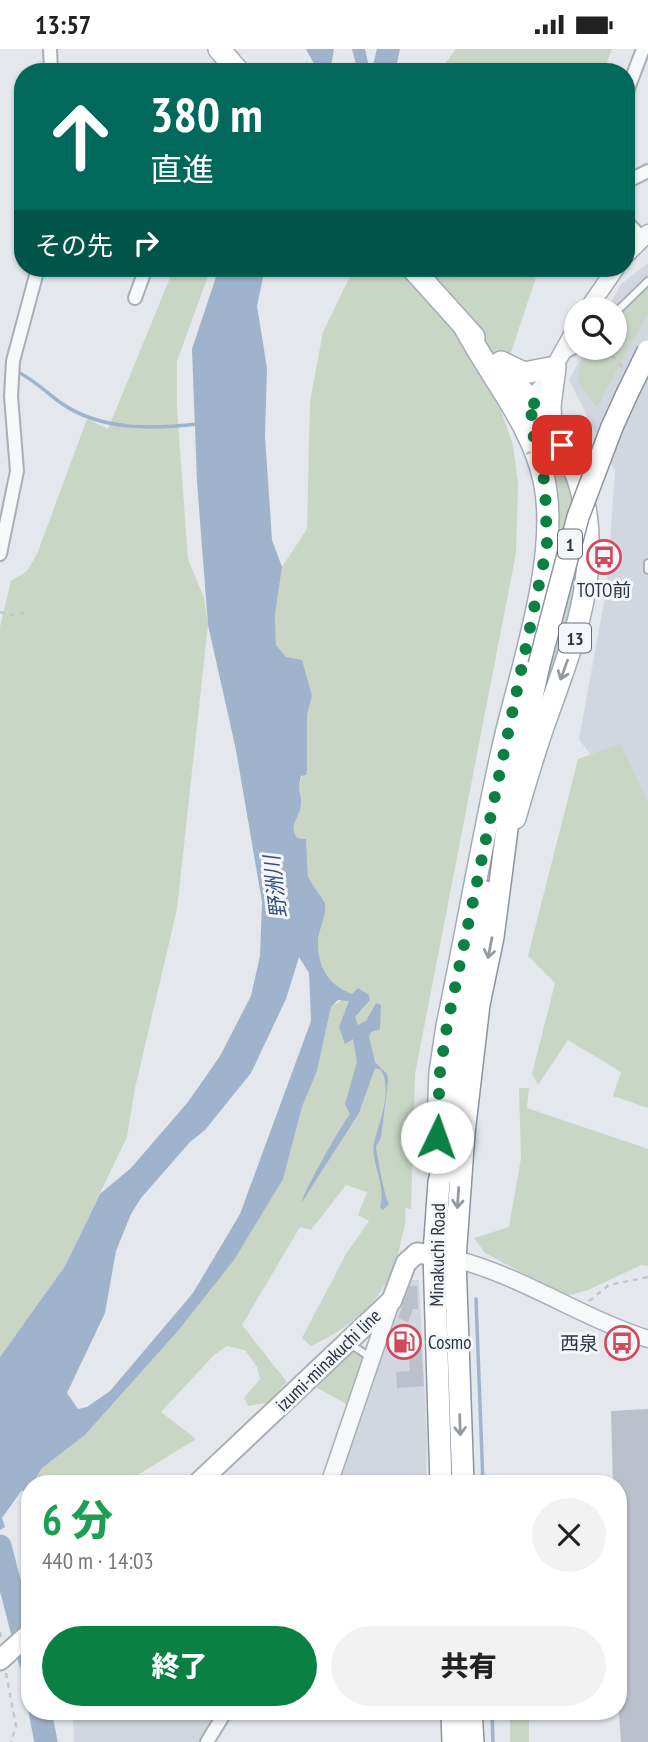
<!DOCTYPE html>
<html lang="ja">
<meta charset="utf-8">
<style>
:root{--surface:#fff;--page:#f2f2f2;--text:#222;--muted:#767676;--accent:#0b8043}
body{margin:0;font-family:"PT Sans Narrow","Noto Sans JP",sans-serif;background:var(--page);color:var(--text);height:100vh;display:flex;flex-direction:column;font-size:26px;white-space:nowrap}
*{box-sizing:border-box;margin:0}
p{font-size:23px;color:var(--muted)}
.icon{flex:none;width:38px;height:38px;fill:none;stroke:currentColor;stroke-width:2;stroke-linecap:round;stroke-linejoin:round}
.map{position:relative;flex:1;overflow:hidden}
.side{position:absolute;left:21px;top:1426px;width:606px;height:245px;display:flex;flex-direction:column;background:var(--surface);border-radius:28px;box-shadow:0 2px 5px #0004}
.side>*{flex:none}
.banner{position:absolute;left:14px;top:14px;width:621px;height:214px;border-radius:28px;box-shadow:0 2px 5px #0004;background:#00695c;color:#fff;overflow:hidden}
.buttons{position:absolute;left:564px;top:248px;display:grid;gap:14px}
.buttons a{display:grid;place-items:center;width:63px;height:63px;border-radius:50%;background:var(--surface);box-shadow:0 2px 5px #0004;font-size:35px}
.pin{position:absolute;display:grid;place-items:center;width:60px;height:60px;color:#fff;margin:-30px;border-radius:14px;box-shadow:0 4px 10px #0006}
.me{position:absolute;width:77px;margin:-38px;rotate:3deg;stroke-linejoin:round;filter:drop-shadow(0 0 5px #0008)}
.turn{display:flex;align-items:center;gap:24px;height:147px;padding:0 21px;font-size:32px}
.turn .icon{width:91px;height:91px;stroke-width:2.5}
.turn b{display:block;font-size:49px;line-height:60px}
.then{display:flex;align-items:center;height:66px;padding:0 21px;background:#0003;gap:14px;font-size:26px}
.round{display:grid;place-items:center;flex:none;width:74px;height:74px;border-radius:37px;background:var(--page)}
.head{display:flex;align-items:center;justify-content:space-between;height:119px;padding:0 21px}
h1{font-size:42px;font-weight:800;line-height:52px;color:#1e9e55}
.action{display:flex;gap:14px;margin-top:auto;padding:14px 21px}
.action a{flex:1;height:80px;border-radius:42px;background:var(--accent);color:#fff;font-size:28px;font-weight:800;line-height:80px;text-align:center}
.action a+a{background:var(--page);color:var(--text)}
.status{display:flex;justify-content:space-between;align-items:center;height:49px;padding:0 35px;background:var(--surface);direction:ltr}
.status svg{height:19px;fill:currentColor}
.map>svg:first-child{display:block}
.built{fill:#d2d6de}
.green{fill:#c9d6c5}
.water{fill:#9fb4cc;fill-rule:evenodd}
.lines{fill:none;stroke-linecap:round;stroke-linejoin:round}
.stream{stroke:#9fb4cc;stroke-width:3.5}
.river{stroke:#9fb4cc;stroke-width:23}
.building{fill:#bbc0ca}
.service-casing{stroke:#a9aeb7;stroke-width:10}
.minor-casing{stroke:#a9aeb7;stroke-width:16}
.tertiary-casing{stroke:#a9aeb7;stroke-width:19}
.secondary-casing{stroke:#a9aeb7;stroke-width:23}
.primary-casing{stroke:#a3abb8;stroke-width:24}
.trunk-casing{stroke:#8b94a3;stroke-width:24}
.path{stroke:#c2c5cb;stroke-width:2.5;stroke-dasharray:5 5;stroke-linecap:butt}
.service{stroke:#f7f8fa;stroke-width:6}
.minor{stroke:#f7f8fa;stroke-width:12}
.tertiary{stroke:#f7f8fa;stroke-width:16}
.secondary{stroke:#fff;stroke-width:19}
.primary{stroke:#fff;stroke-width:21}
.trunk{stroke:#fff;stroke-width:21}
.trunk-bridge-casing{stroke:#8b94a3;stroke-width:24;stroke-linecap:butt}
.path-bridge{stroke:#c2c5cb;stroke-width:2.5;stroke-dasharray:5 5;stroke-linecap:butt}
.trunk-bridge{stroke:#fff;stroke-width:21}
.oneway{stroke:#959aa2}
.route{stroke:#0b8043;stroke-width:12;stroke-dasharray:0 21.6}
.labels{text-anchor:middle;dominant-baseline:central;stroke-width:6;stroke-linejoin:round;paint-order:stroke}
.shield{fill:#f4f6f9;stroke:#676e7b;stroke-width:2}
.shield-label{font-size:18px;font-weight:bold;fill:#2b3445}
.poi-label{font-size:19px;fill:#2b3445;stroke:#f4f6f9}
.street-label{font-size:19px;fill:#2b3445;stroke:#f4f6f9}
.water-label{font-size:21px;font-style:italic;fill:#34527a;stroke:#f4f6f9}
</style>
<div class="status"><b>13:57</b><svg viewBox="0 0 49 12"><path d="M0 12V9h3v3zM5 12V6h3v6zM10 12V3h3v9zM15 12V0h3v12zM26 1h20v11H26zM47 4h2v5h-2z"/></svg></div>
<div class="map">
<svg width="648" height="1693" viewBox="0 0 648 1693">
<rect width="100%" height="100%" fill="#e4e7ec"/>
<g class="built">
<polygon points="648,214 648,786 579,690 607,537 615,422 569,331 586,299 614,299 614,261 607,261 621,235"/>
<polygon points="407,1231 419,1231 427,1387 426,1435 335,1435 363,1356 371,1359 363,1355"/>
<polygon points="73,1663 73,1662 216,1663 199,1693 74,1693"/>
</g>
<g class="green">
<polygon points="456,0 612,0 603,23 439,23"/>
<polygon points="174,219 211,219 177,312 177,360 188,510 204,549 208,576 177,860 135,1039 127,1088 65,1217 0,1308 0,578 11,532 27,522 37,505 87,370 108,380"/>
<path d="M 354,219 L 539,219 L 496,348 L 513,396 L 518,435 L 516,504 L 415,1025 L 411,1160 L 405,1159 C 407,1173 403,1183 400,1197 C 388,1248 357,1275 311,1297 L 302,1289 L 346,1205 L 369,1172 L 358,1166 L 367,1143 L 346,1136 L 311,1181 L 300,1178 L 242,1276 L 287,1333 L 267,1354 L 248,1357 L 244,1349 L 260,1330 L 257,1318 L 245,1301 L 227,1297 L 214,1306 L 161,1363 L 196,1390 L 123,1435 L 32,1435 L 42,1419 L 85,1386 L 177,1283 L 302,1058 L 317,1022 L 331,958 L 351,945 C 329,936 318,918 318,893 C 318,880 326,868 325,854 L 308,828 L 306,790 L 297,789 C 289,777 298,770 301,758 C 303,743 294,734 307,721 L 307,666 L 312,647 L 276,596 L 275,566 L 282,518 L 307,480 L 310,352 L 323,283 Z"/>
<polygon points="648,227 648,264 597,358 577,332 581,314 591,299 614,299 614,266"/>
<path d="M 547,379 L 575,435 L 585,532 L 525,724 L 556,492 C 558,453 553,421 540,383 Z"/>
<polygon points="620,695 648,753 648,1059 613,1047 621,1023 568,991 538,1036 532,1025 555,934 528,907 578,710"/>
<polygon points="519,1039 529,1039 527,1059 648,1100 648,1217 641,1216 588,1241 566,1247 485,1204 474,1189 509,1178 521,1109"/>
<polygon points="357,1302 367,1313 348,1356 312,1336 338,1309"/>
<rect x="510" y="1663" width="19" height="30"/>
</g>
<g class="water">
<polygon points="306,0 334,0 330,23 304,23 306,19 292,23 307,13 310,17 314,15"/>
<polygon points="352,0 365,0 369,18 373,16 377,0 400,0 395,23 358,23"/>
<path d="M 219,219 L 265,219 L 257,257 L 267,319 L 265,387 L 272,491 L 282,518 L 275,566 L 276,596 L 286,608 L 302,611 L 312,647 L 307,666 L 307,721 L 306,726 L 301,727 C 297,742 302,744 301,756 C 300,769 288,775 297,789 L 306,790 L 308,828 L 325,854 C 327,868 318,880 318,893 C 318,919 329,936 352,945 L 358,939 L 369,946 L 370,951 L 355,968 L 358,976 L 366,972 L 376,954 L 381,956 L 380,980 L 371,983 L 369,987 L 375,1013 L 387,1025 L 388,1032 L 381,1089 L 376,1097 C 377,1106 385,1151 389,1155 L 383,1161 L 380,1158 C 387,1136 370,1113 374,1094 C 379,1074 393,1040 381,1021 L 375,1019 L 359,1064 L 302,1153 C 303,1143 342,1075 350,1065 L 345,1055 L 357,1013 L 353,990 L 345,995 L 339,978 L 349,952 L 338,951 L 331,958 L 317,1022 L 302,1058 L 283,1130 L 234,1211 L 177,1283 L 85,1386 L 42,1419 L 26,1445 L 22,1441 L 2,1469 L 5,1478 L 0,1481 L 0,1308 L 65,1217 L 100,1145 L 131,1119 L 188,1053 L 220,1007 L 251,947 L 260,907 L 262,853 L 236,701 L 208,576 L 197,433 L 192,300 ZM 299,908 L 309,924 L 311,972 L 240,1165 L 193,1244 L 110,1342 L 87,1358 L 78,1360 L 67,1344 L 105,1264 L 116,1202 L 131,1165 L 141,1149 L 190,1093 L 205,1081 L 251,1024 L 286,950 Z"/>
</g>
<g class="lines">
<g class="stream">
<path d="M 16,322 C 33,330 46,343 61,354 C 101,382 153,380 198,375"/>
<polyline points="476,1250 483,1435"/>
<polyline points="492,1662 493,1693"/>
</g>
<g class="river">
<polyline points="0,1497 30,1612"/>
<polyline points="40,1662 46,1693"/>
</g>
</g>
<g class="building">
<polygon points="410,1237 417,1237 418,1260 413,1260 408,1273 398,1269"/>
<polygon points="421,1293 424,1337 397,1339 396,1323 410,1322 408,1294"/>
<polygon points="648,1360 648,1693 621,1693 618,1651 618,1435 613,1435 611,1362"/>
</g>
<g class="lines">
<g class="service-casing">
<g id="service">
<polyline points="614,265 648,232"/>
<polyline points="567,305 579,299"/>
<polyline points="648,514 648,521"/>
<polyline points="350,1295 370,1308"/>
</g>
</g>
<g class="minor-casing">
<g id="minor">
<polyline points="50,0 51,23"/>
<polyline points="626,45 643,0"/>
<polyline points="626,133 648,122"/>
<polyline points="626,172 641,188"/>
<polyline points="135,249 146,219"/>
<polyline points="0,505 17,422 11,347 13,312 38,219"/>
<polyline points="207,1693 226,1662"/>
</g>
</g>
<g class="tertiary-casing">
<g id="tertiary">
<polyline points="626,206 648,184"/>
<polyline points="587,261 616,219"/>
<polyline points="531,350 545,334 576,279"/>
<path d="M 455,1210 C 522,1227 582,1269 648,1290"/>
<polyline points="329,1435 391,1253"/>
</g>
</g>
<g class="secondary-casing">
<g id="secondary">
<polyline points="197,1435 392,1251 406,1214 417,1204 447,1208"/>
<polyline points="0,1611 30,1584"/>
</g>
</g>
<g class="primary-casing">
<g id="primary">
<polyline points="219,0 239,23"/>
<polyline points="412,219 474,288"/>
<polyline points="501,313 524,324 555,318 550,357 551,380"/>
<path d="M 500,317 C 530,350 564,387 578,430 C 605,514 575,589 547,667 C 535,700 525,734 515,769"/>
<path d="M 437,1097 L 440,1023 L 447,977 C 466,886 482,793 502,702 C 519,625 561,508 544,431 C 531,373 491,329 464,277"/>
</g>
</g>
<g class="trunk-casing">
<g id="trunk">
<polyline points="612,378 627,345"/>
<polyline points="441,1435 434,1204 439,1133 445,1109 452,1035 486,843"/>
<polyline points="463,1435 455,1210 464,1084 479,955 493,888 513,734 539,616"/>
<polyline points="452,1662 453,1693"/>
<polyline points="471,1662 473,1693"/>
</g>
</g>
<g class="path">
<polyline points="606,299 623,319"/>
<polyline points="568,371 575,381"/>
<polyline points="0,563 12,566 28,563"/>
<polyline points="589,1252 609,1236 648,1228"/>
<polyline points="0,1583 1,1590"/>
<polyline points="6,1624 16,1677 11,1693"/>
</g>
<use href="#service" class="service"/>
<use href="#minor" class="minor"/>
<use href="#tertiary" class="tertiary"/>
<use href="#secondary" class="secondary"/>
<use href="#primary" class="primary"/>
<use href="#trunk" class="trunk"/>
<g class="trunk-bridge-casing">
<g id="trunk-bridge">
<polyline points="627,345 648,302"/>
<polyline points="539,616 578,468 612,378"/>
</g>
</g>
<polyline class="path-bridge" points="526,405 575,381"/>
<use href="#trunk-bridge" class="trunk-bridge"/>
</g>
<defs><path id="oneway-shaft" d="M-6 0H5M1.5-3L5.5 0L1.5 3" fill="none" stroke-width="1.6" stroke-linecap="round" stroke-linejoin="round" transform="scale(1.75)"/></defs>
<g class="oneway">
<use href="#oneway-shaft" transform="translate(564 621) rotate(110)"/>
<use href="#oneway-shaft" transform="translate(490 899) rotate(101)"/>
<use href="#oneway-shaft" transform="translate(458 1149) rotate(94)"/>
<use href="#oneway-shaft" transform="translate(460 1376) rotate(88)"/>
</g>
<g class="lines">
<polyline class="route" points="437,1088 440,1023 447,977 547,497 545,435 532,380 531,350 562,396"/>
</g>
<defs>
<g id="bus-ring" transform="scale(1.75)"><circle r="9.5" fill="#f4f6f9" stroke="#d1495b" stroke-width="1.5"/><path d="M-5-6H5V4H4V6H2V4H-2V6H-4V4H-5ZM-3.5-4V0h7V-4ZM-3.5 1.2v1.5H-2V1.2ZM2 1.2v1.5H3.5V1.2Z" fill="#d1495b"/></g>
<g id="fuel-ring" transform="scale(1.75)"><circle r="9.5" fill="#f4f6f9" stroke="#d1495b" stroke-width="1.5"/><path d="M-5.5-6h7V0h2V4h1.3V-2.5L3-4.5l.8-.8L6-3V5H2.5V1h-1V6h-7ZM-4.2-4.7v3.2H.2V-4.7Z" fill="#d1495b"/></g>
</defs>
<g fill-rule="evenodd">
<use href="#bus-ring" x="604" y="508"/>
<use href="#fuel-ring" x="404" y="1293"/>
<use href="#bus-ring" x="622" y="1294"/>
</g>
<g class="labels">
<g class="shield">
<rect x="558" y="480.5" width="24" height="29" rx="5"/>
<rect x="559" y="574.5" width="32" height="29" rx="5"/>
</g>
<g class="shield-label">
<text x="570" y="495">1</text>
<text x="575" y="589">13</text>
</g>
<g class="poi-label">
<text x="604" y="541">TOTO前</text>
<text x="428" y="1293" text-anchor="start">Cosmo</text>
<text x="598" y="1294" text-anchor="end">西泉</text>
</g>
<g class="street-label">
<text transform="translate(437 1206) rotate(-89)">Minakuchi Road</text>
<text transform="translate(328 1311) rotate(-44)">izumi-minakuchi line</text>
</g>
<g class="water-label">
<text transform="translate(275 838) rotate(-97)">野洲川</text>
</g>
</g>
</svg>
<div class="buttons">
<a><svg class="icon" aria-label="search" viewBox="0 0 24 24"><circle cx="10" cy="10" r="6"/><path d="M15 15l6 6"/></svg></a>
</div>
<div class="pin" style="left:562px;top:396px;background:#d93025"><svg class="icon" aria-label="arrive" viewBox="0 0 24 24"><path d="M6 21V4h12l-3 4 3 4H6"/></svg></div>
<svg class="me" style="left:437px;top:1088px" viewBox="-20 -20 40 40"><circle r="19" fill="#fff"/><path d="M0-13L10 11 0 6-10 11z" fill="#0b8043"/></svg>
<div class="banner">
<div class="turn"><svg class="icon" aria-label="ahead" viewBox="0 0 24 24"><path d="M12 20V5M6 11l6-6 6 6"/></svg><div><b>380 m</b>直進</div></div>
<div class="then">その先<svg class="icon" aria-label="right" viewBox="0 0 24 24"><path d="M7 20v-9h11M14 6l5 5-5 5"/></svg></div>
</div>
<section class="side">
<div class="head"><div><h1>6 分</h1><p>440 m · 14:03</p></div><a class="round"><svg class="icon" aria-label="close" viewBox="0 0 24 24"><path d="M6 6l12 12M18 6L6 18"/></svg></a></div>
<div class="action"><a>終了</a><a>共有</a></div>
</section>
</div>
